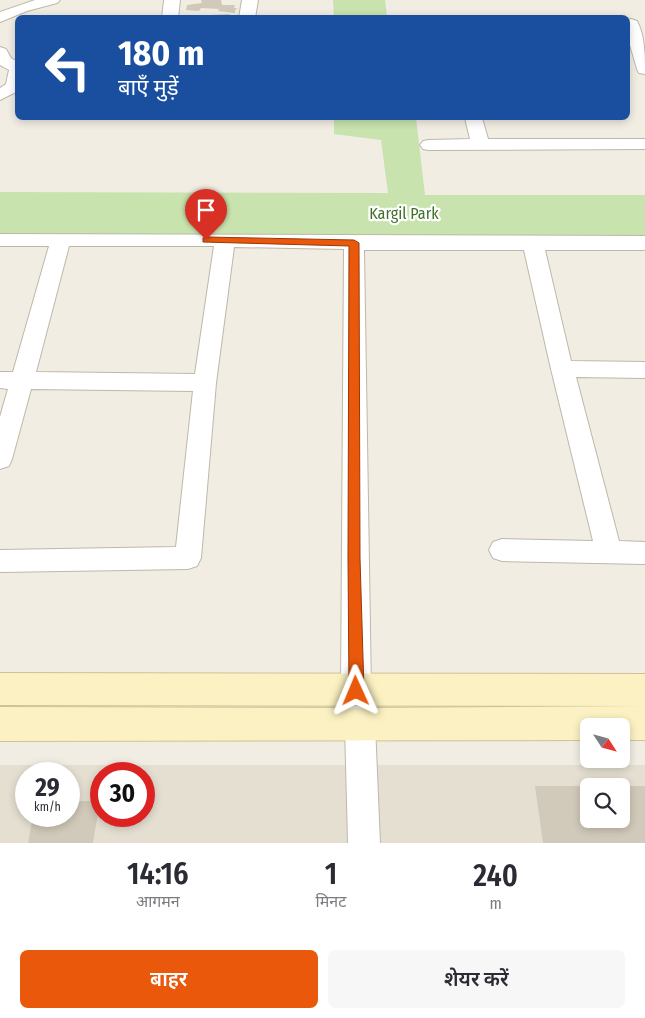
<!DOCTYPE html>
<html lang="hi">
<meta charset="utf-8">
<style>
:root{--surface:#fff;--page:#f7f7f7;--text:#2b2b33;--muted:#7c7c81;--accent:#ea580c}
body{margin:0;font-family:"Fira Sans Condensed","Noto Sans Devanagari",sans-serif;background:var(--page);color:var(--text);height:100vh;display:flex;flex-direction:column;font-size:19px;white-space:nowrap}
*{box-sizing:border-box;margin:0}
p{font-size:16px;color:var(--muted)}
.icon{flex:none;width:28px;height:28px;fill:none;stroke:currentColor;stroke-width:2;stroke-linecap:round;stroke-linejoin:round}
.map{position:relative;height:843px;overflow:hidden}
.details{display:flex;flex-direction:column;background:var(--surface);flex:1}
.details>*{flex:none}
.hud{position:absolute;left:15px;top:15px;width:615px;height:105px;border-radius:8px;box-shadow:0 2px 8px #0003;background:#1a4fa0;color:#fff;overflow:hidden}
.needle{width:32px;rotate:126deg}
.buttons{position:absolute;left:580px;top:718px;display:grid;gap:10px}
.buttons a{display:grid;place-items:center;width:50px;height:50px;border-radius:8px;background:var(--surface);box-shadow:0 2px 8px #0003;font-size:25px}
.speed{position:absolute;left:15px;top:762px;display:flex;gap:10px;font-size:25px;font-weight:700;text-align:center}
.speed>*{display:grid;place-content:center;width:65px;height:65px;border-radius:50%;background:var(--surface);box-shadow:0 2px 8px #0003;line-height:1}
.speed small{font-size:12px;font-weight:400}
.speed .limit{border:8px solid #d22;background:#fff;color:#111}
.pin{position:absolute;display:grid;place-items:center;width:42px;height:42px;color:#fff;margin:-51px -21px;border-radius:50% 50% 50% 0;rotate:-45deg;box-shadow:0 0 5px #0007}
.pin .icon{rotate:45deg}
.me{position:absolute;width:55px;margin:-28px;rotate:359deg;stroke-linejoin:round;filter:drop-shadow(0 0 4px #0008)}
.turn{display:flex;align-items:center;gap:18px;height:105px;padding:0 20px;font-size:22px}
.turn .icon{width:65px;height:65px;stroke-width:2.5}
.turn b{display:block;font-size:35px;line-height:42px}
.eta{display:flex;justify-content:space-evenly;align-items:center;height:85px;text-align:center}
.eta b{font-size:30px;font-weight:600;line-height:35px}
.button{display:flex;gap:10px;margin-top:auto;padding:10px 20px}
.button a{flex:1;height:58px;border-radius:8px;background:var(--accent);color:#fff;font-size:20px;font-weight:600;line-height:58px;text-align:center}
.button a+a{background:var(--page);color:var(--text)}
.map>svg:first-child{display:block}
.residential{fill:#e4dfd1;fill-rule:evenodd}
.green{fill:#c8e3ad}
.building{fill:#d1c9b9}
.lines{fill:none;stroke-linecap:round;stroke-linejoin:round}
.street-casing{stroke:#beb8a9;stroke-width:2}
.secondary-casing{stroke:#cfc295;stroke-width:2}
.street{fill:#fff;fill-rule:evenodd}
.secondary{fill:#fbf1c2;fill-rule:evenodd}
.route{fill:#ea580c;stroke:#983908}
.labels{text-anchor:middle;dominant-baseline:central;stroke-width:4.5;stroke-linejoin:round;paint-order:stroke}
.park-label{font-size:16px;fill:#41702b;stroke:#fff}
</style>
<div class="map">
<svg width="645" height="843" viewBox="0 0 645 843">
<rect width="100%" height="100%" fill="#f1ede3"/>
<path class="residential" d="M 0,765 L 645,765 L 645,843 L 0,843 ZM 26,774 L 69,774 L 69,816 L 26,816 ZM 101,774 L 144,774 L 144,816 L 101,816 ZM 589,786 L 621,786 L 621,819 L 589,819 Z"/>
<g class="green">
<polygon points="333,0 385,0 387,17 334,17"/>
<polygon points="334,118 416,118 425,195 645,195 645,241 0,236 0,192 388,193 381,140 334,134"/>
</g>
<g class="building">
<polygon points="201,0 221,0 222,5 235,5 234,8 238,8 235,10 235,13 226,12 218,11 219,9 201,8 199,11 186,10 187,5 202,3"/>
<polygon points="229,14 233,18 210,18 211,15"/>
<polygon points="535,786 589,786 589,819 621,819 621,786 645,786 645,843 543,843"/>
<polygon points="69,801 100,801 93,843 28,843 33,816 69,816"/>
</g>
<g class="lines">
<g class="street-casing">
<g id="street">
<polygon points="35,0 60,0 57,3 27,11 0,22 0,12"/>
<polygon points="164,0 180,0 178,18 162,18"/>
<polygon points="242,0 258,0 255,18 239,18"/>
<path d="M 631,19 L 637,21 C 645,36 645,56 645,74 L 639,73 L 637,69 L 628,38 L 628,20 Z"/>
<polygon points="0,47 6,49 11,58 18,62 18,91 0,100 0,88 6,84 9,70 0,65"/>
<polygon points="465,118 482,118 488,139 645,139 645,149 429,150 423,149 420,145 423,141 429,140 470,139"/>
<path d="M 0,234 L 645,236 L 645,250 L 545,250 L 571,361 L 645,362 L 645,378 L 576,377 L 619,541 L 645,542 L 645,564 L 502,561 L 493,558 L 489,550 L 493,542 L 502,539 L 593,541 L 551,369 L 524,250 L 364,250 L 371,691 L 375,725 L 380,843 L 348,843 L 345,725 L 341,691 L 344,249 L 234,247 L 216,383 L 201,558 L 197,566 L 188,569 L 0,572 L 0,550 L 176,547 L 193,391 L 31,389 L 12,459 L 9,466 L 0,469 L 0,417 L 8,389 L 0,388 L 0,372 L 13,372 L 49,246 L 0,246 ZM 69,246 L 214,246 L 195,374 L 36,372 Z"/>
</g>
</g>
<g class="secondary-casing">
<g id="secondary">
<polygon points="0,673 645,674 645,706 0,705"/>
<polygon points="645,706 645,740 621,740 621,726 589,726 589,740 0,741 0,707 360,708"/>
</g>
</g>
<use href="#street" class="street"/>
<use href="#secondary" class="secondary"/>
</g>
<polygon class="route" points="206,237 354,240 359,243 360,558 364,691 361,696 356,698 352,696 349,691 348,558 349,246 203,242 203,238"/>
<g class="labels">
<g class="park-label">
<text x="404" y="213">Kargil Park</text>
</g>
</g>
</svg>
<div class="buttons">
<a><svg class="needle" viewBox="-14 -14 28 28"><path d="M0-13l5 13h-10z" fill="#e53935"/><path d="M0 13l5-13h-10z" fill="#7c7c81"/></svg></a>
<a><svg class="icon" aria-label="search" viewBox="0 0 24 24"><circle cx="10" cy="10" r="6"/><path d="M15 15l6 6"/></svg></a>
</div>
<div class="speed"><div>29<small>km/h</small></div><div class="limit">30</div></div>
<div class="pin" style="left:206px;top:240px;background:#d93025"><svg class="icon" aria-label="arrive" viewBox="0 0 24 24"><path d="M6 21V4h12l-3 4 3 4H6"/></svg></div>
<svg class="me" style="left:356px;top:691px" viewBox="-20 -20 40 40"><path d="M0-17L14 15 0 8-14 15z" fill="#ea580c" stroke="#fff" stroke-width="4"/></svg>
<div class="hud">
<div class="turn"><svg class="icon" aria-label="left" viewBox="0 0 24 24"><path d="M17 20v-9H6M10 6l-5 5 5 5"/></svg><div><b>180 m</b>बाएँ मुड़ें</div></div>
</div>
</div>
<section class="details">
<div class="eta">
<div><b>14:16</b><p>आगमन</p></div>
<div><b>1</b><p>मिनट</p></div>
<div><b>240</b><p>m</p></div>
</div>
<div class="button"><a>बाहर</a><a>शेयर करें</a></div>
</section>
